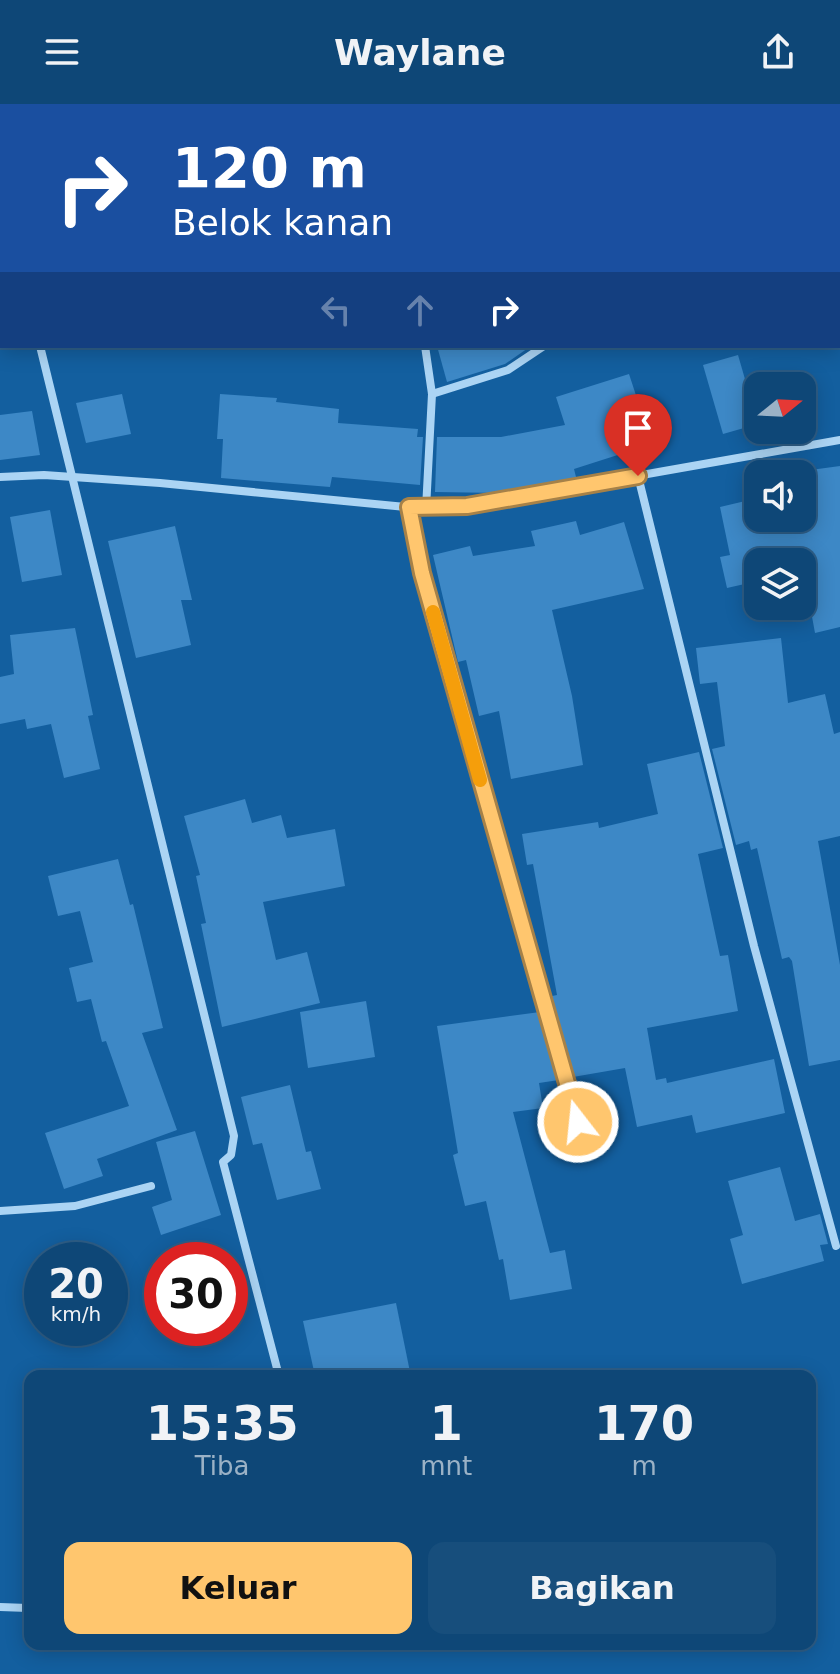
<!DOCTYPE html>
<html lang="id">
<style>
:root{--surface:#0e4777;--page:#174e7c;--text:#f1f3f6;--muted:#9bb2c6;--line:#2e5f89;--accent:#ffc66e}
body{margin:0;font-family:"DejaVu Sans",sans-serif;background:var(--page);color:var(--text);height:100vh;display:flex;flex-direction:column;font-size:30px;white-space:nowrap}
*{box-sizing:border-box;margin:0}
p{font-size:26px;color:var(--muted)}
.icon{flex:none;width:44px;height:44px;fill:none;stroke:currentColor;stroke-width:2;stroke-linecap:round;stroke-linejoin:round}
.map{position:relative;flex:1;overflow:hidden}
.sheet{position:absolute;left:24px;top:1266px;width:792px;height:280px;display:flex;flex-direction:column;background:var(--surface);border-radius:16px;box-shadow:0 4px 20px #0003,0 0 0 2px var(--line)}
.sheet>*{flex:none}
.hud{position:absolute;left:0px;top:0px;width:840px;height:244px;box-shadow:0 4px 20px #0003,0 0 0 2px var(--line);background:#1a4fa0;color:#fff;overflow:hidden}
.needle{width:52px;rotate:72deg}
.controls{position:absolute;left:744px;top:268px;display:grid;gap:16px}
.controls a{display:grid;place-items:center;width:72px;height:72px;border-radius:16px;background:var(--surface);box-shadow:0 4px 20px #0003,0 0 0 2px var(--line);font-size:40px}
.speed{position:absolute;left:24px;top:1138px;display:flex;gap:16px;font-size:40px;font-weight:700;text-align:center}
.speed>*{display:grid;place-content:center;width:104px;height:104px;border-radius:50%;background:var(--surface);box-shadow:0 4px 20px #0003,0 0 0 2px var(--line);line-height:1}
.speed small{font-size:20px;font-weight:400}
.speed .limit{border:12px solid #d22;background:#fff;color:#111}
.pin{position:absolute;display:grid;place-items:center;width:68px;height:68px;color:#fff;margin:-82px -34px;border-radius:50% 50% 50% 0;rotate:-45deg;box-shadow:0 0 8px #0007}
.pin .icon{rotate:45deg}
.me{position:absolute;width:88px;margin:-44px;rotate:344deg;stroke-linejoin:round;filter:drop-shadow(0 0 6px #0008)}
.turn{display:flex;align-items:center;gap:28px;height:168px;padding:0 40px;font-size:36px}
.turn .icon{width:104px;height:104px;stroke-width:2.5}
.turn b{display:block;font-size:56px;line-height:68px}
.lanes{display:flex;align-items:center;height:76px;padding:0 40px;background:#0003;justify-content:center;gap:40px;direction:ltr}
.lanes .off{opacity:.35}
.eta{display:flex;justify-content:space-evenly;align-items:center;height:136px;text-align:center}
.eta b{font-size:48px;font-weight:600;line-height:56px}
.action{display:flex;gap:16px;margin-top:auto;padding:16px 40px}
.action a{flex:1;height:92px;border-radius:16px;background:var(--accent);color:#111;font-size:32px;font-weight:600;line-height:92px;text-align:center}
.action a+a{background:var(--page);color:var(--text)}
header{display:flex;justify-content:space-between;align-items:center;height:104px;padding:0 40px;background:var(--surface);font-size:36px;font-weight:600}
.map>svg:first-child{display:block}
.building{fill:#3d88c6}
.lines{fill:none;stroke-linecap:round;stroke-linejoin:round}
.minor{stroke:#abd4f4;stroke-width:8}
.route-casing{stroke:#a68148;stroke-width:20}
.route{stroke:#ffc66e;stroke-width:14}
.slow{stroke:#f59e0b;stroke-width:14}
</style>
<header><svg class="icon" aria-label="menu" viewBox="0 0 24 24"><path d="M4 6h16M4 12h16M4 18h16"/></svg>Waylane<svg class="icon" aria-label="share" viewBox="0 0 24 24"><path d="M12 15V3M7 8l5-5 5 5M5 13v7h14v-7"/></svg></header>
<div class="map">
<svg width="840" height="1570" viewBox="0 0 840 1570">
<rect width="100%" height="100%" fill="#135f9f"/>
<g class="building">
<polygon points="437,242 531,242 505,260 447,278"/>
<polygon points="738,251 758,320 723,330 703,261"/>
<polygon points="629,270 652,340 574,365 576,373 566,377 501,389 435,388 437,333 501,333 565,321 556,293"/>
<polygon points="122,290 131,330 86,339 76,299"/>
<polygon points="220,290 277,294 276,298 339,305 338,319 418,325 417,333 423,333 420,381 332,373 330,383 221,374 223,335 217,335"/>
<polygon points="32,307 40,351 0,356 0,311"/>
<polygon points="840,362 840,523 815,529 802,458 758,458 758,477 727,484 720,453 730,451 720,403 758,394 758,414 802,414 803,367"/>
<polygon points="50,406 62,471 22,478 10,413"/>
<polygon points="576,417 580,431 624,418 644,485 552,506 572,592 583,661 511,675 499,607 479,612 466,556 458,558 433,451 470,442 473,452 535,442 531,427"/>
<polygon points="175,422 192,496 181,496 191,541 136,554 108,437"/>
<polygon points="75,524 93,611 88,612 100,665 64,674 51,620 27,625 25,615 0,620 0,573 14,570 10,531"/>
<polygon points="781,534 788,599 825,590 834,630 840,628 840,732 818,737 840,861 840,956 809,962 792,857 789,853 782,855 757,744 751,746 749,737 736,741 712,645 725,642 717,578 700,580 696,544"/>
<polygon points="699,648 723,744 698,750 720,852 728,851 738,907 647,924 656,976 666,974 667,979 774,955 785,1009 696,1029 692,1011 637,1023 625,964 573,973 554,907 552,892 557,891 533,760 527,761 522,730 598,718 599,724 658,710 647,660"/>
<polygon points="245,695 252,719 281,711 287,734 335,725 345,782 263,798 276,856 307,848 320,899 222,923 201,820 206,819 196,772 200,771 184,712"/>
<polygon points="118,755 130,801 133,800 163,924 142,929 177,1026 97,1055 103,1072 64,1085 45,1029 129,1002 106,937 102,938 91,895 77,898 69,864 93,858 80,807 58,812 48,772"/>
<polygon points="366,897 375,953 308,964 300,908"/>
<polygon points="540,908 559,976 539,979 543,1004 513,1008 550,1149 565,1146 572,1185 510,1196 503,1155 499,1156 486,1097 465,1102 453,1051 458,1049 437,922"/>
<polygon points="290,981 306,1048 311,1047 321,1085 277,1096 262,1039 253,1041 241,993"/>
<polygon points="195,1027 221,1111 161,1131 152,1103 172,1096 156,1038"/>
<polygon points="780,1063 795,1117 820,1110 828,1140 820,1141 824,1157 742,1180 730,1135 743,1131 728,1077"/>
<polygon points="396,1199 410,1268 390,1272 315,1272 303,1217"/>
</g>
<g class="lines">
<g class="minor">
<polyline points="377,0 377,2"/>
<polyline points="596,0 597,2"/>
<polyline points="0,110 2,116"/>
<polyline points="40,242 234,1032 231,1051 223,1058 279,1272"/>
<polyline points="425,242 432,290 426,405"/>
<polyline points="432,290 508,266 544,242"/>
<polyline points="638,372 754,842 836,1142"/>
<polyline points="0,373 44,371 160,379 426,405 500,396 840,336"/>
<polyline points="409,403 422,469 578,1018"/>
<polyline points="0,1107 75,1102 151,1082"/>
<polyline points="0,1503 28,1504"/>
</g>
</g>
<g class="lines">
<g class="route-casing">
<polyline id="route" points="578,1018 422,469 409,403 467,402 638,372"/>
</g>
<use href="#route" class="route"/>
<polyline class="slow" points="433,508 480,676"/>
</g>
</svg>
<div class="controls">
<a><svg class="needle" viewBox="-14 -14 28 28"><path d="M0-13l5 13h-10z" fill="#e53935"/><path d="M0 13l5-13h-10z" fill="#9bb2c6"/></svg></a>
<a><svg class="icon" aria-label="sound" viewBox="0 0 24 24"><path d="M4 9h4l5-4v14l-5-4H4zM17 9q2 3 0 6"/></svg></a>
<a><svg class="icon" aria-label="layers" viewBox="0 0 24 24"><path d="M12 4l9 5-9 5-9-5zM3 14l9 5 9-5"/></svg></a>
</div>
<div class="speed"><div>20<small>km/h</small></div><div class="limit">30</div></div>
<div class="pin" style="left:638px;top:372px;background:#d93025"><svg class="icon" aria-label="arrive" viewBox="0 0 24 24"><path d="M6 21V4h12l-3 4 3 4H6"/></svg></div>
<svg class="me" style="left:578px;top:1018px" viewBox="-20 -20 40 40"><circle r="17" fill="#ffc66e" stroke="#fff" stroke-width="3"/><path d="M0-11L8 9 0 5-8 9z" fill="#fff"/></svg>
<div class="hud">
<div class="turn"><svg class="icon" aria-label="right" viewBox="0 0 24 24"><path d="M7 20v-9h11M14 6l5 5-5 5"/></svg><div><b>120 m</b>Belok kanan</div></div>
<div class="lanes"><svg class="icon off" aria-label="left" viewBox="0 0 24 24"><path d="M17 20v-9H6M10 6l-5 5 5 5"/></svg><svg class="icon off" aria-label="ahead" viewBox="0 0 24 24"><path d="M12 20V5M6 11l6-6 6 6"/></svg><svg class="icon" aria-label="right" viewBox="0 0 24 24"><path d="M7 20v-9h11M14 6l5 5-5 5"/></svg></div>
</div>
<section class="sheet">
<div class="eta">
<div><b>15:35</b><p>Tiba</p></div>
<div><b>1</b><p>mnt</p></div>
<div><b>170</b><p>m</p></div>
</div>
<div class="action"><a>Keluar</a><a>Bagikan</a></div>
</section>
</div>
